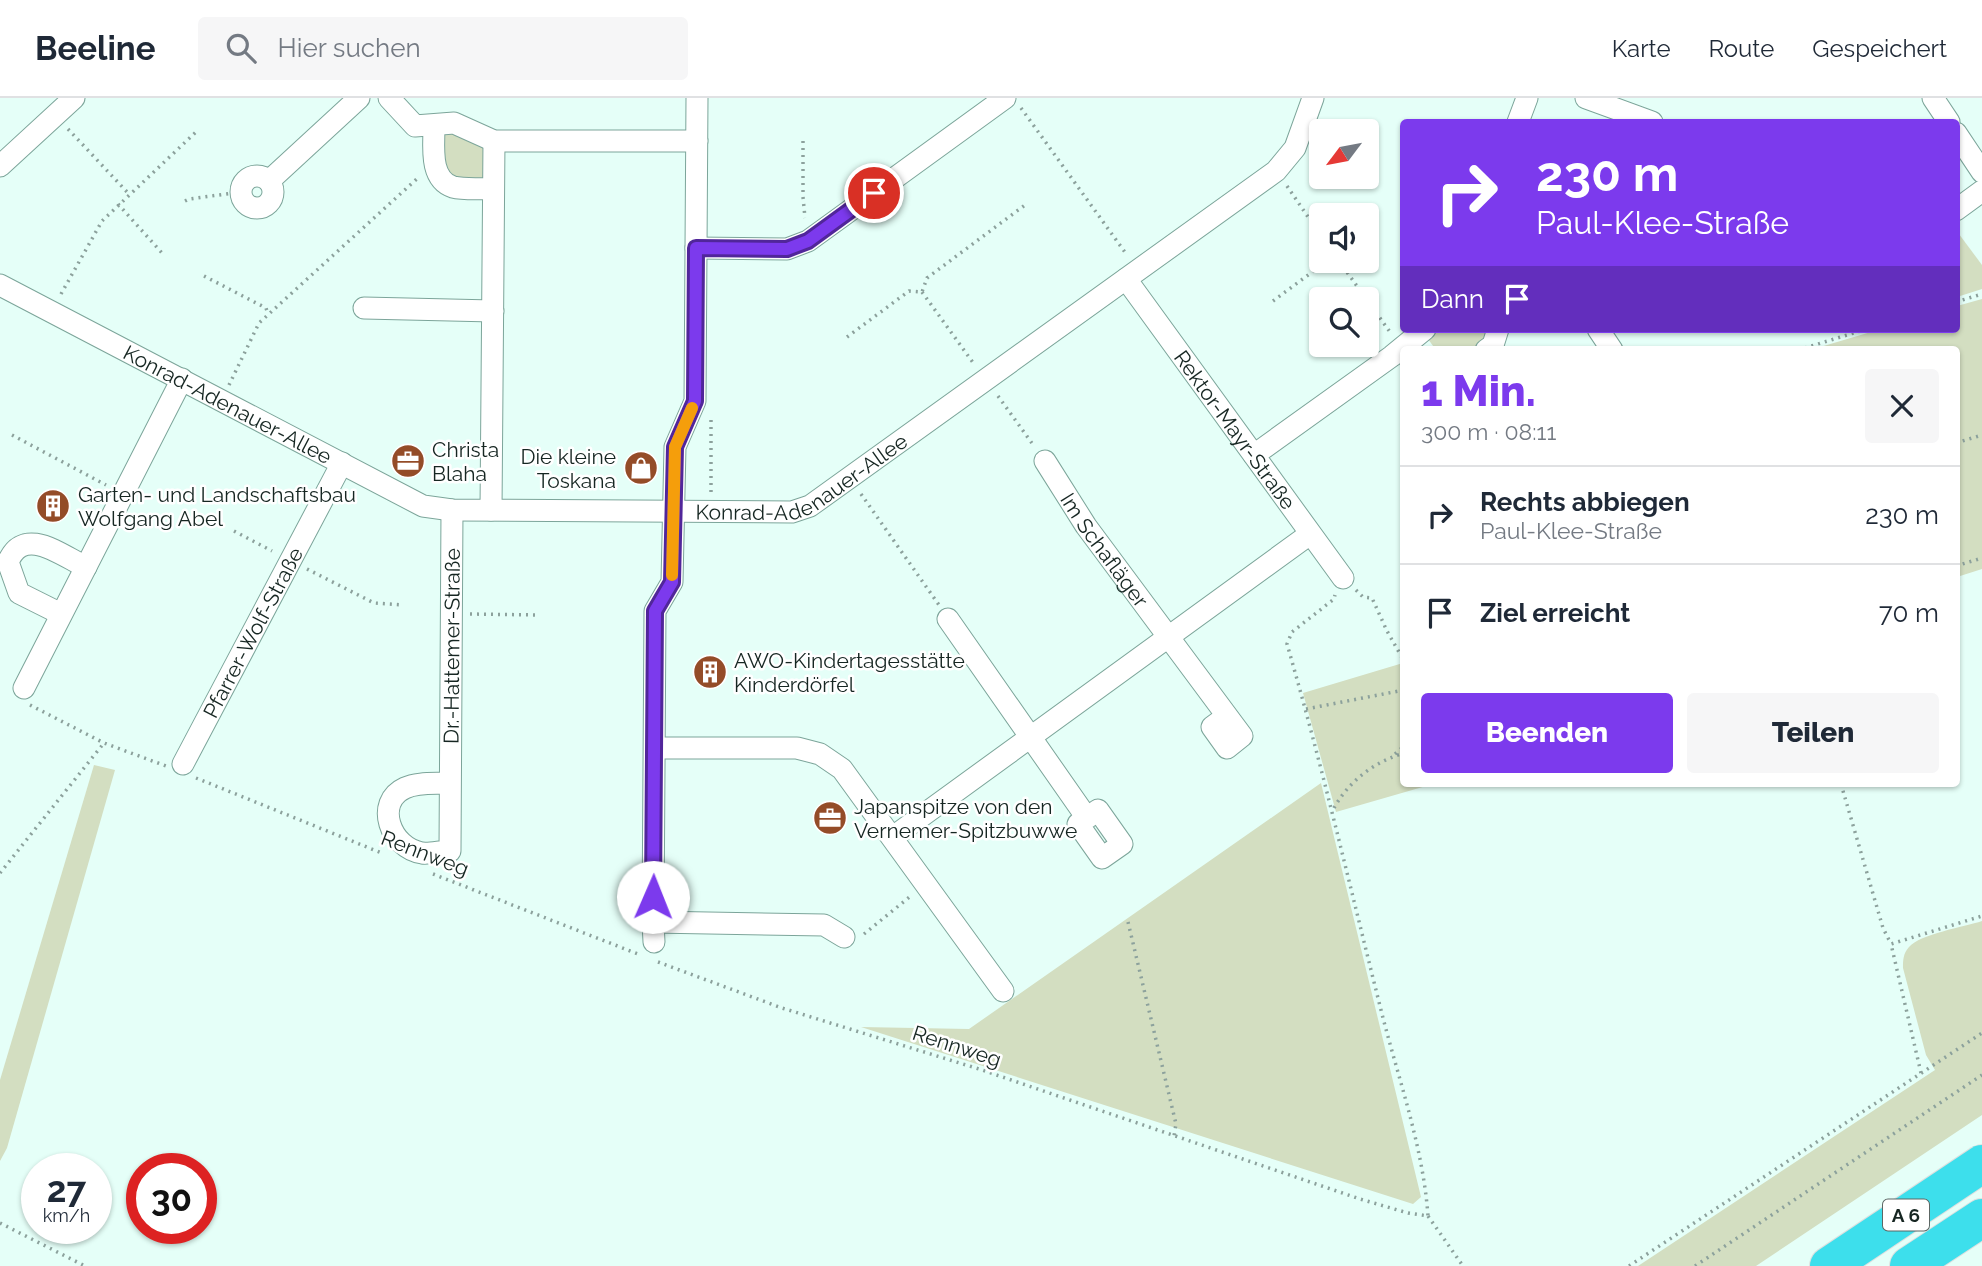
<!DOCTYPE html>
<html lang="de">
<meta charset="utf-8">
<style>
:root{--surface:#fff;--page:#f6f6f7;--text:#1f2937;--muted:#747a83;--line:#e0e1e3;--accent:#7c3aed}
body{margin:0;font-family:Raleway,sans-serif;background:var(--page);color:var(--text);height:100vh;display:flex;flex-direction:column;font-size:26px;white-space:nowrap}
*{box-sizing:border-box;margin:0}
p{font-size:23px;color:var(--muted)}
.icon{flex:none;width:38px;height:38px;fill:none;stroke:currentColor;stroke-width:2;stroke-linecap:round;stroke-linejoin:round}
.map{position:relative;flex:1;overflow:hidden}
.sheet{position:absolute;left:1400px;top:248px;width:560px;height:441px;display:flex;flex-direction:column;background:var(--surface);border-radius:7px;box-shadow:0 2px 5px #0004}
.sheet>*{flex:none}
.hud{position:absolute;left:1400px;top:21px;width:560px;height:214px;border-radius:7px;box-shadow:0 2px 5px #0004;background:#7c3aed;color:#fff;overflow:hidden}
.needle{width:46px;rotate:238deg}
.fabs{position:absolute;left:1309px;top:21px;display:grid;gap:14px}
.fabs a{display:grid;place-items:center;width:70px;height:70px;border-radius:7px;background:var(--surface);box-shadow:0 2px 5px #0004;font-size:35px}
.speed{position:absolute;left:21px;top:1055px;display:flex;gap:14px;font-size:35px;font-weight:700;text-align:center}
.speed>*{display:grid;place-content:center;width:91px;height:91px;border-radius:50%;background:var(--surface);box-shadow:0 2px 5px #0004;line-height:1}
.speed small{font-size:18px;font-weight:400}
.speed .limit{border:10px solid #d22;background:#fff;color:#111}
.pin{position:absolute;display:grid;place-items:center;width:60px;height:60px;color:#fff;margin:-30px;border:4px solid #fff;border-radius:50%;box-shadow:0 2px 7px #0007}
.me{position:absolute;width:77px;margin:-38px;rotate:1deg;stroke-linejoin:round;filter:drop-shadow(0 0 5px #0008)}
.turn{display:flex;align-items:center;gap:24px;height:147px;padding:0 21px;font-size:32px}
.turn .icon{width:91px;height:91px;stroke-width:2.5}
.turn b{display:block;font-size:49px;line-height:60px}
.then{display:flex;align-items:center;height:66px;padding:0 21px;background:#0003;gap:14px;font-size:26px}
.round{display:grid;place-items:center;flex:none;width:74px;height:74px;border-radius:7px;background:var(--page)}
.summary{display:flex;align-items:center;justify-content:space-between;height:119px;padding:0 21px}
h1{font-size:42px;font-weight:800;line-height:52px;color:var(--accent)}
.cta{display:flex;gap:14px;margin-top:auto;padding:14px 21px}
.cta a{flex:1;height:80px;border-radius:7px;background:var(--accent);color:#fff;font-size:28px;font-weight:800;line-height:80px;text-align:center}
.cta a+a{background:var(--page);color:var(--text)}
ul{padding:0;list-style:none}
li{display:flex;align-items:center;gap:21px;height:98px;padding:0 21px;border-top:2px solid var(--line)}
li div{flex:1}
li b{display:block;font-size:26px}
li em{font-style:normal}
header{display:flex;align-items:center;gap:42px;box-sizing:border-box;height:98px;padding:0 35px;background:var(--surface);border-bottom:2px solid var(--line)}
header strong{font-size:33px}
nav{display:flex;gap:38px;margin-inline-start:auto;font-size:24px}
.search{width:490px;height:63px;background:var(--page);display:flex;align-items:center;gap:18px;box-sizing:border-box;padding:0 24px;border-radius:7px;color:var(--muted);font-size:26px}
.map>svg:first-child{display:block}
.green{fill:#d3dec1}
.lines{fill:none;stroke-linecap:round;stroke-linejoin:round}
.street-casing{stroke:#7ca59a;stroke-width:23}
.highway-casing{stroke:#dee1e0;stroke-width:40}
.path{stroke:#8ca19c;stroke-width:3.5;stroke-dasharray:2 5;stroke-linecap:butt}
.street{stroke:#fff;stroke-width:21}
.highway{stroke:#3ddfec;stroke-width:38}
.route-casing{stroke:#51269a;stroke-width:18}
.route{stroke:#7c3aed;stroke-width:12}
.slow{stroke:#f59e0b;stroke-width:12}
.labels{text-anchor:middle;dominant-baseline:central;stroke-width:5;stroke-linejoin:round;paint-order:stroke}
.shield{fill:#fff;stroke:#5c6764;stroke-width:2}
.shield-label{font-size:19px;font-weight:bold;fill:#162622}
.street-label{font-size:21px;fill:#162622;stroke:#fff}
.poi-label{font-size:21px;fill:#162622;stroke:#fff;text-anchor:start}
</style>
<header>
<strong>Beeline</strong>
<div class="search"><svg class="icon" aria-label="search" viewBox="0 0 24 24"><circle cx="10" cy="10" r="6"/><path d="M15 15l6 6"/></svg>Hier suchen</div>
<nav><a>Karte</a><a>Route</a><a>Gespeichert</a></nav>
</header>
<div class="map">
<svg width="1982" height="1168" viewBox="0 0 1982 1168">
<rect width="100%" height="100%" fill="#e5fff8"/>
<g class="green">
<polygon points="454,35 486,50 486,81 453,81 440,67 438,36"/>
<polygon points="1956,132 1982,167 1982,191 1957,199"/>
<polygon points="1982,201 1982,471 1957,479 1956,252 1810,252 1881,231 1956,231 1957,208"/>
<path d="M 1440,231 L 1490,231 C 1481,256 1458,252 1436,252 L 1428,241 Z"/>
<polygon points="1403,565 1404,686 1433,686 1336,714 1303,595"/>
<polygon points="94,667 115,672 7,1050 0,1063 0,982"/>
<polygon points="1321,685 1421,1099 1413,1106 861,929 969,931"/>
<path d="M 1982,823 L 1982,1017 L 1756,1168 L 1638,1168 L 1935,972 L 1926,957 L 1903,870 C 1903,862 1903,856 1909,849 C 1920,836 1964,829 1982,823 Z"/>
</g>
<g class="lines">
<g class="street-casing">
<g id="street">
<polyline points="389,0 415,28 454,25 494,43 697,43"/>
<polyline points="1586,0 1652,24"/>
<polyline points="1933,0 1949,24"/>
<polyline points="1518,24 1527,0"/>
<path d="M 434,28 C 434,48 429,81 453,89 C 465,92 481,90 493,91"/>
<polyline points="1956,35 1982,74"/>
<polyline points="0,68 74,0"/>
<circle cx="257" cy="94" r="16"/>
<polyline points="269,83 359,0"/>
<polyline points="1956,112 1982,93"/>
<polyline points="696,150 787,151 808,143 1005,0"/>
<path id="s1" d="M 1126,181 L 1343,480"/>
<path id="s2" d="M 0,187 L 423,408 L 452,412 L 792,414 L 810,408 L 1276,73 L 1295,50 L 1313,0"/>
<polyline points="364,210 493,213"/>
<polyline points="1598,231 1612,252"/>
<polyline points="1486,252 1493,247 1498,231"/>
<polyline points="1254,357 1392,258 1425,231"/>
<path id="s3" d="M 1045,363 L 1086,428 L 1242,638 L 1227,650 L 1212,629 L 1227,618"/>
<polyline points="491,412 494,43"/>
<path d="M 61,516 L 19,495 L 8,464 C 24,426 62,458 86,469"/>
<polyline points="948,521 1087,720 1098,712 1122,746 1102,760 1078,726 1087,720"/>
<polyline points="24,590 182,281"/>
<polyline points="655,650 797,650 820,656 842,671 1003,893"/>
<path id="s4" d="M 183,666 L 342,365"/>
<path id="s5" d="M 449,685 C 435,686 418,684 405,690 C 374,704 390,750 422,755 C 430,756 441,753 450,753 L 452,412"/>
<polyline points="893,739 1310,436"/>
<polyline points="653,824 824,827 844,839"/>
<polyline points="654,844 653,824 655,513 672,484 675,349 695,303 697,0"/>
</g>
</g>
<g class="highway-casing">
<g id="highway">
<polyline points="1829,1168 1982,1066"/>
<polyline points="1909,1168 1982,1120"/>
</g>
</g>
<g class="path">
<polyline points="1021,10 1127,157"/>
<polyline points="68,31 129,96"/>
<polyline points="803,43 803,99 805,120"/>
<polyline points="1287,88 1321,138"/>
<polyline points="185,103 189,101 241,94"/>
<polyline points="118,106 162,155"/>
<polyline points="1339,163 1390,234"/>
<polyline points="204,178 266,210 268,216"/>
<polyline points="922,194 974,266"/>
<polyline points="61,196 102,123 197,33"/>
<polyline points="1273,203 1327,163"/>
<polyline points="1956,204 1982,196"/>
<polyline points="847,239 909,193 922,194 927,180 1025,107"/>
<polyline points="1798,252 1867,231"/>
<polyline points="229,287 259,225 420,78"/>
<polyline points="998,298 1034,348"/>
<polyline points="12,337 106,387"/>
<polyline points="1956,345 1982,337"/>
<polyline points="711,394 711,317"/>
<polyline points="861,396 939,507"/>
<polyline points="234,433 272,453"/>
<polyline points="1956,468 1982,460"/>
<polyline points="307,471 374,505 403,507"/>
<polyline points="1356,492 1363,499 1372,500 1387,533 1404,563"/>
<polyline points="470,516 538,517"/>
<polyline points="30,607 104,645 166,668"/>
<polyline points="1306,611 1404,592"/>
<polyline points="1395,656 1404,648"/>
<polyline points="196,680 384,756"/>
<polyline points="1841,686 1883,830 1891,846"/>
<path d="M 1334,710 C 1349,683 1374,664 1404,655"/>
<polyline points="0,775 104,645"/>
<polyline points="433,776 638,856"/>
<polyline points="1128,824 1176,1026 1174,1038"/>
<polyline points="864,836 912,797"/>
<path d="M 658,864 L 782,910 L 979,971 L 1360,1101 L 1408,1115 L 1428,1118 C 1423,1048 1398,980 1381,912 C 1350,789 1322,667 1287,546 L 1292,534 L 1334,501 L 1335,497"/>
<polyline points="1921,975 1891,846 1982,818"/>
<polyline points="1428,1118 1463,1168"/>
<polyline points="0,1125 85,1168"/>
<polyline points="1629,1168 1982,935"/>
<polyline points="1695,1168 1982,977"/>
</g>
<use href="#street" class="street"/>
<use href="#highway" class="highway"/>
</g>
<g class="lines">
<g class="route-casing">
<polyline id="route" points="653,799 655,513 672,484 675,349 695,303 696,150 787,151 808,143 874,95"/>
</g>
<use href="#route" class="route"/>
<polyline class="slow" points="672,477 675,349 692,310"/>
</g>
<defs>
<g id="office-disc" transform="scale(1.75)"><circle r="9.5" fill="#944c28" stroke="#fff"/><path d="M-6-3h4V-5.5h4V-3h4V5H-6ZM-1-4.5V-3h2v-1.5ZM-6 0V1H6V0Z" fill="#fff"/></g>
<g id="shop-disc" transform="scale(1.75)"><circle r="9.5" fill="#944c28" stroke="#fff"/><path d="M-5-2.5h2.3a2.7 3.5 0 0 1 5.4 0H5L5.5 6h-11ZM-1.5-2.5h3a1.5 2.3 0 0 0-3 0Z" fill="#fff"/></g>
<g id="building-disc" transform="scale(1.75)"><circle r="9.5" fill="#944c28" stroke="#fff"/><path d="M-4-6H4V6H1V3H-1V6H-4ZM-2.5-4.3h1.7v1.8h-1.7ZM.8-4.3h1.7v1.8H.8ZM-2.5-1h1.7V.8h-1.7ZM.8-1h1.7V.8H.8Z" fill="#fff"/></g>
</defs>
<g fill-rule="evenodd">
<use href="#office-disc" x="408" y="363"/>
<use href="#shop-disc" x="641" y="370"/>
<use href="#building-disc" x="53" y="408"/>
<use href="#building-disc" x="710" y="574"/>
<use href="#office-disc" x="830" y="720"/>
</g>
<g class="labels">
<rect class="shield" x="1883" y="1101.5" width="46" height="31" rx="5"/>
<g class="shield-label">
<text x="1906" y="1117">A 6</text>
</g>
<g class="street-label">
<text stroke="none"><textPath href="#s2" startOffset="257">Konrad-Adenauer-Allee</textPath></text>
<text stroke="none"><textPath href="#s1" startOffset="186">Rektor-Mayr-Straße</textPath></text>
<text stroke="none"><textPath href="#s2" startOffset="866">Konrad-Adenauer-Allee</textPath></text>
<text stroke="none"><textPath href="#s3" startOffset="107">Im Schafläger</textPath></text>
<text stroke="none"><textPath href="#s4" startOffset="149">Pfarrer-Wolf-Straße</textPath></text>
<text stroke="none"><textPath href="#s5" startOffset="366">Dr.-Hattemer-Straße</textPath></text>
<text transform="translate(425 755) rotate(21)">Rennweg</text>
<text transform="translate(957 948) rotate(18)">Rennweg</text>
</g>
<g class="poi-label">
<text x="432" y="351">Christa<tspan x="432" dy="24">Blaha</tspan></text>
<text x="616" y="358" text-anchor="end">Die kleine<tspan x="616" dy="24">Toskana</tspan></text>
<text x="78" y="396">Garten- und Landschaftsbau<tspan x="78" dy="24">Wolfgang Abel</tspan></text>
<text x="734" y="562">AWO-Kindertagesstätte<tspan x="734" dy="24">Kinderdörfel</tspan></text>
<text x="854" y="708">Japanspitze von den<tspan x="854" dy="24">Vernemer-Spitzbuwwe</tspan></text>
</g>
</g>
</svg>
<div class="fabs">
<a><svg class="needle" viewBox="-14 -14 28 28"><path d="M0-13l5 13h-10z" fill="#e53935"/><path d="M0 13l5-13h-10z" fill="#747a83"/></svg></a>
<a><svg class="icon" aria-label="sound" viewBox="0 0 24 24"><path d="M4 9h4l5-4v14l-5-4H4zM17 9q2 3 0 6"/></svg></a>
<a><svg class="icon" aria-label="search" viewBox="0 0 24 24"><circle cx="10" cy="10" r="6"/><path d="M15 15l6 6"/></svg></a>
</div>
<div class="speed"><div>27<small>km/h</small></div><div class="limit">30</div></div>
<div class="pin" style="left:874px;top:95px;background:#d93025"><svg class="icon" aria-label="arrive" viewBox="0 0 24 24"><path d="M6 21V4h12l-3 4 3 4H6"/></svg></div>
<svg class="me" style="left:653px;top:799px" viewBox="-20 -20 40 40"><circle r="19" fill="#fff"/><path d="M0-13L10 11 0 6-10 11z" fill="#7c3aed"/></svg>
<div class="hud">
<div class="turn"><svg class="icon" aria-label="right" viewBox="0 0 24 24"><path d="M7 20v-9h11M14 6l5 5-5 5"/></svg><div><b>230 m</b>Paul-Klee-Straße</div></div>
<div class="then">Dann<svg class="icon" aria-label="arrive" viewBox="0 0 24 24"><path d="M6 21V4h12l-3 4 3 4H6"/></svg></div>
</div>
<section class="sheet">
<div class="summary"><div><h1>1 Min.</h1><p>300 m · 08:11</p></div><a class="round"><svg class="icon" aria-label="close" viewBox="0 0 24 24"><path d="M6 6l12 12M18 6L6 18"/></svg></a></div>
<ul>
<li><svg class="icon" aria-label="right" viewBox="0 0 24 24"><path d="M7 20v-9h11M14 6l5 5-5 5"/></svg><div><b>Rechts abbiegen</b><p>Paul-Klee-Straße</p></div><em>230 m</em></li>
<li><svg class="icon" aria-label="arrive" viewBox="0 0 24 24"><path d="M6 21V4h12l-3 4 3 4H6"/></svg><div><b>Ziel erreicht</b></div><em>70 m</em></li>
</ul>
<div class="cta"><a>Beenden</a><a>Teilen</a></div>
</section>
</div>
